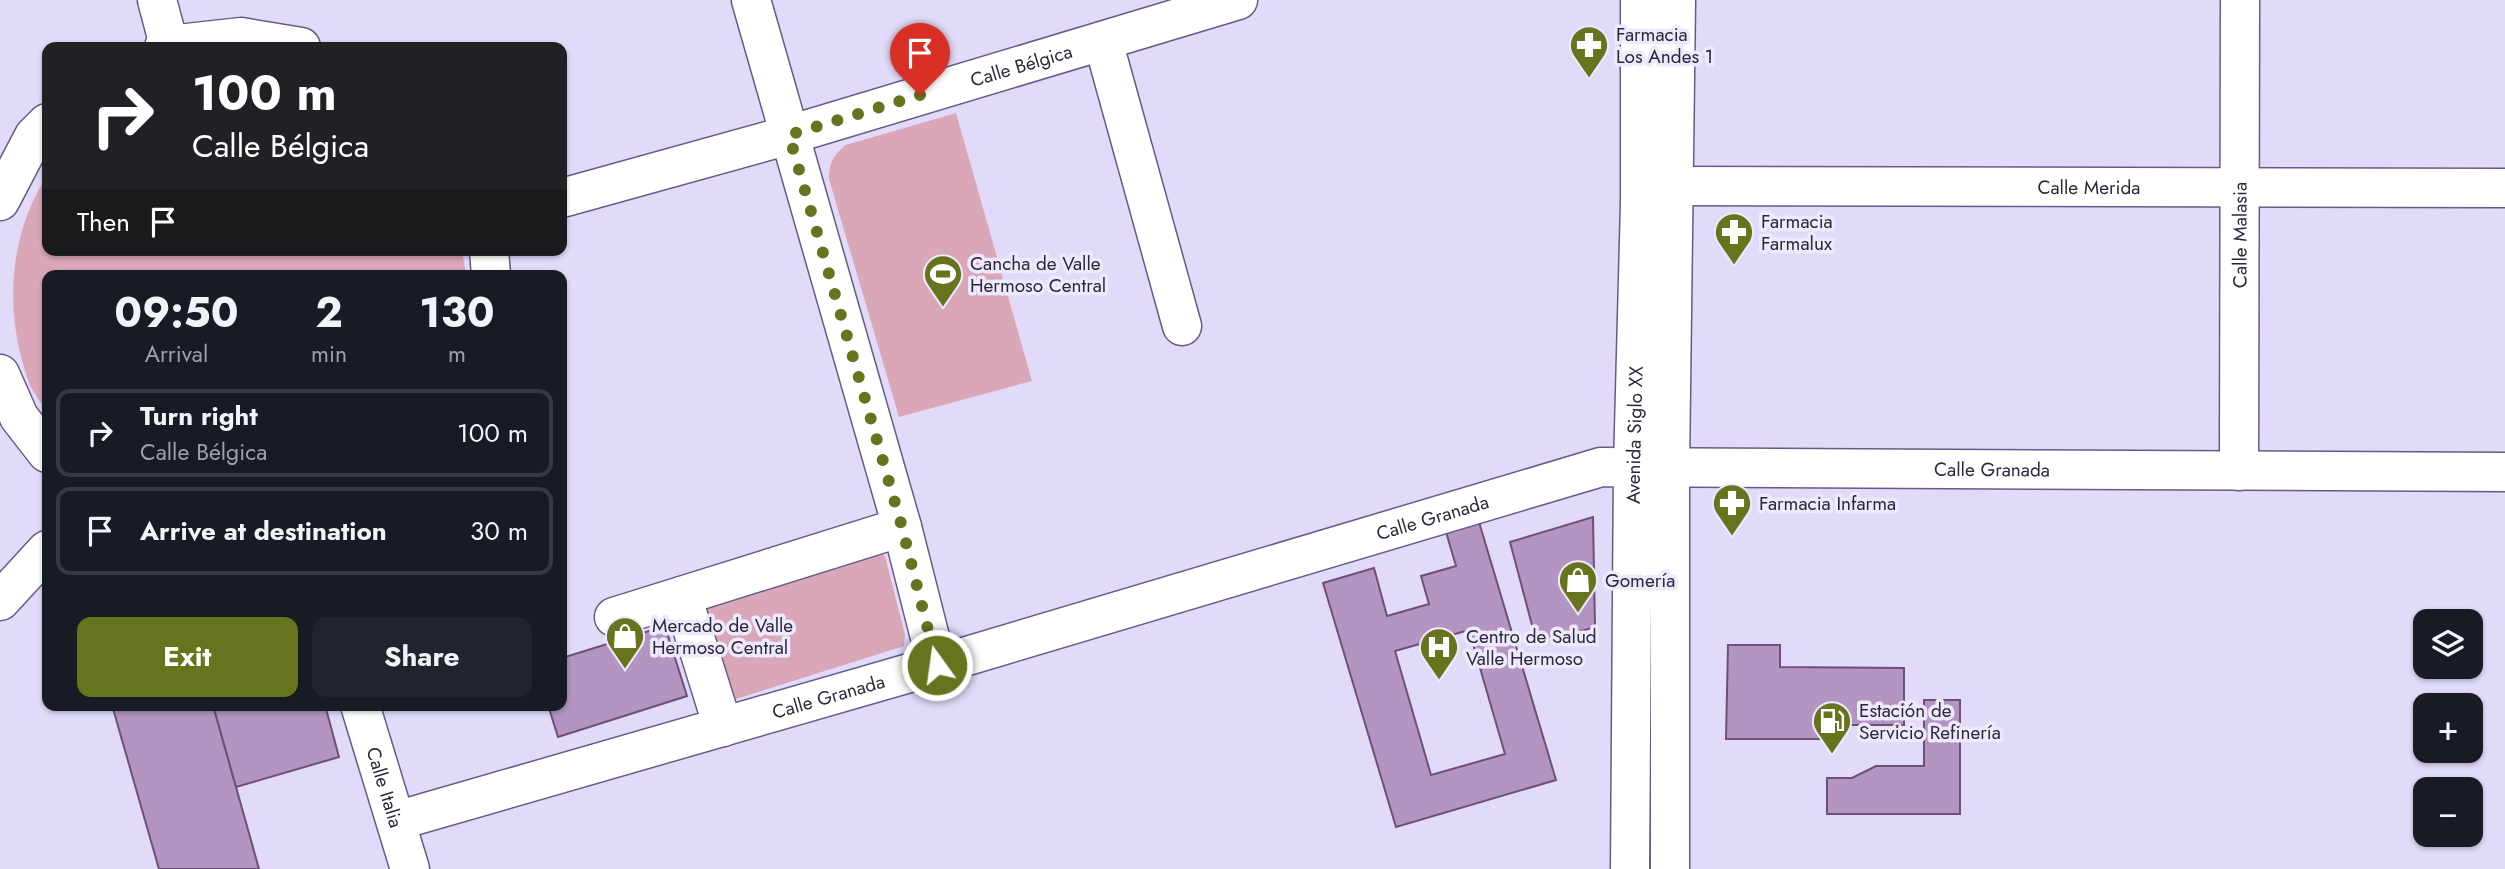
<!DOCTYPE html>
<meta charset="utf-8">
<style>
:root{--surface:#171b24;--page:#20242c;--text:#f1f3f6;--muted:#9ea1a6;--line:#363941;--accent:#68731d}
body{margin:0;font-family:Jost,sans-serif;background:var(--page);color:var(--text);height:100vh;display:flex;flex-direction:column;font-size:26px;white-space:nowrap}
*{box-sizing:border-box;margin:0}
p{font-size:23px;color:var(--muted)}
.icon{flex:none;width:38px;height:38px;fill:none;stroke:currentColor;stroke-width:2;stroke-linecap:round;stroke-linejoin:round}
.map{position:relative;flex:1;overflow:hidden}
.sheet{position:absolute;left:42px;top:270px;width:525px;height:441px;display:flex;flex-direction:column;background:var(--surface);border-radius:14px;box-shadow:0 2px 5px #0004}
.sheet>*{flex:none}
.top-card{position:absolute;left:42px;top:42px;width:525px;height:214px;border-radius:14px;box-shadow:0 2px 5px #0004;background:#202124;color:#fff;overflow:hidden}
.buttons{position:absolute;left:2413px;top:609px;display:grid;gap:14px}
.buttons a{display:grid;place-items:center;width:70px;height:70px;border-radius:14px;background:var(--surface);box-shadow:0 2px 5px #0004;font-size:35px}
.pin{position:absolute;display:grid;place-items:center;width:60px;height:60px;color:#fff;margin:-72px -30px;border-radius:50% 50% 50% 0;rotate:-45deg;box-shadow:0 0 7px #0007}
.pin .icon{rotate:45deg}
.me{position:absolute;width:77px;margin:-38px;rotate:346deg;stroke-linejoin:round;filter:drop-shadow(0 0 5px #0008)}
.turn{display:flex;align-items:center;gap:24px;height:147px;padding:0 35px;font-size:32px}
.turn .icon{width:91px;height:91px;stroke-width:2.5}
.turn b{display:block;font-size:49px;line-height:60px}
.then{display:flex;align-items:center;height:66px;padding:0 35px;background:#0003;gap:14px;font-size:26px}
.eta{display:flex;justify-content:space-evenly;align-items:center;height:119px;text-align:center}
.eta b{font-size:42px;font-weight:700;line-height:49px}
.primary-button{display:flex;gap:14px;margin-top:auto;padding:14px 35px}
.primary-button a{flex:1;height:80px;border-radius:14px;background:var(--accent);color:#fff;font-size:28px;font-weight:700;line-height:80px;text-align:center}
.primary-button a+a{background:var(--page);color:var(--text)}
ul{padding:0;list-style:none}
li{display:flex;align-items:center;gap:21px;height:88px;margin:0 14px 10px;padding:0 21px;border:4px solid var(--line);border-radius:14px}
li div{flex:1}
li b{display:block;font-size:26px}
li em{font-style:normal}
.map>svg:first-child{display:block}
.green{fill:#d9a7b8}
.building{fill:#b494c0;stroke:#6e5079;stroke-width:2;fill-rule:evenodd}
.lines{fill:none;stroke-linecap:round;stroke-linejoin:round}
.minor-casing{stroke:#675a88;stroke-width:41}
.highway-casing{stroke:#675a88;stroke-width:41}
.minor{stroke:#fff;stroke-width:38}
.highway{stroke:#fff;stroke-width:38}
.route{stroke:#68731d;stroke-width:12;stroke-dasharray:0 21.6}
.labels{text-anchor:middle;dominant-baseline:central;stroke-width:7;stroke-linejoin:round;paint-order:stroke}
.poi-label{font-size:19px;fill:#2d273b;stroke:#eee9fe;text-anchor:start}
.street-label{font-size:19px;fill:#2d273b;stroke:#eee9fe}
</style>
<div class="map">
<svg width="2505" height="869" viewBox="0 0 2505 869">
<rect width="100%" height="100%" fill="#e1daf9"/>
<g class="green">
<path d="M 956,113 L 1032,381 L 899,417 L 829,179 C 829,163 833,155 846,145 Z"/>
<path d="M 47,176 L 47,250 L 462,250 L 466,275 L 47,275 L 47,412 C 42,404 34,394 30,385 C 4,317 7,237 47,176 Z"/>
<polygon points="879,551 885,556 905,635 904,646 733,700 704,603"/>
</g>
<g class="building">
<polygon points="226,271 242,274 243,275 221,275"/>
<polygon points="1593,517 1595,627 1537,644 1510,542"/>
<path d="M 1479,522 L 1556,780 L 1396,827 L 1323,583 L 1374,568 L 1387,616 L 1429,604 L 1421,576 L 1456,566 L 1446,532 ZM 1469,630 L 1505,754 L 1431,775 L 1395,651 Z"/>
<polygon points="665,626 687,696 558,737 548,705 562,705 562,658"/>
<polygon points="1728,645 1780,645 1780,667 1904,668 1904,725 1824,725 1824,739 1726,739"/>
<polygon points="1924,700 1960,700 1960,814 1827,814 1827,778 1852,778 1876,766 1924,766"/>
<polygon points="112,705 213,705 259,869 159,869"/>
<polygon points="213,705 325,705 339,757 236,787"/>
</g>
<g class="lines">
<g class="minor-casing">
<g id="minor">
<polyline points="157,0 169,45"/>
<polyline points="751,0 902,527 937,665"/>
<polyline points="1103,41 1182,326"/>
<polyline points="164,47 169,45 241,37 301,47"/>
<path id="s1" d="M 1674,186 L 2505,188"/>
<path id="s2" d="M 562,198 L 789,135 L 1238,0"/>
<polyline points="0,201 34,136 47,123"/>
<polyline points="489,250 491,275"/>
<polyline points="0,374 19,417 47,453"/>
<path id="s3" d="M 2239,471 L 2240,0"/>
<polyline points="682,596 723,727"/>
<polyline points="0,601 47,550"/>
<polyline points="614,617 902,527"/>
<path id="s4" d="M 360,705 L 410,869"/>
<path id="s5" d="M 396,821 L 937,665 L 1601,467 L 2505,472"/>
</g>
</g>
<g class="highway-casing">
<g id="highway">
<path id="s6" d="M 1630,869 L 1633,467 L 1640,203 L 1640,0"/>
<polyline points="1670,869 1670,468 1676,0"/>
</g>
</g>
<use href="#minor" class="minor"/>
<use href="#highway" class="highway"/>
</g>
<g class="lines">
<polyline class="route" points="920,95 789,135 902,527 937,665"/>
</g>
<defs>
<g id="pharmacy-pin" transform="scale(2.0125)"><path d="M0 17L-7.5 6A9.5 9.5 0 1 1 7.5 6Z" fill="#68731d" stroke="#eee9fe"/><path d="M-2-6h4v4h4v4h-4v4h-4v-4h-4v-4h4Z" fill="#fff"/></g>
<g id="stadium-pin" transform="scale(2.0125)"><path d="M0 17L-7.5 6A9.5 9.5 0 1 1 7.5 6Z" fill="#68731d" stroke="#eee9fe"/><path d="M0-5a6.5 5 0 1 0 0 10a6.5 5 0 1 0 0-10ZM-3.5-1.8h7v3.6h-7Z" fill="#fff"/></g>
<g id="shop-pin" transform="scale(2.0125)"><path d="M0 17L-7.5 6A9.5 9.5 0 1 1 7.5 6Z" fill="#68731d" stroke="#eee9fe"/><path d="M-5-2.5h2.3a2.7 3.5 0 0 1 5.4 0H5L5.5 6h-11ZM-1.5-2.5h3a1.5 2.3 0 0 0-3 0Z" fill="#fff"/></g>
<g id="hospital-pin" transform="scale(2.0125)"><path d="M0 17L-7.5 6A9.5 9.5 0 1 1 7.5 6Z" fill="#68731d" stroke="#eee9fe"/><path d="M-5-5h3v3.5h4V-5h3V5h-3V1.5h-4V5h-3Z" fill="#fff"/></g>
<g id="fuel-pin" transform="scale(2.0125)"><path d="M0 17L-7.5 6A9.5 9.5 0 1 1 7.5 6Z" fill="#68731d" stroke="#eee9fe"/><path d="M-5.5-6h7V0h2V4h1.3V-2.5L3-4.5l.8-.8L6-3V5H2.5V1h-1V6h-7ZM-4.2-4.7v3.2H.2V-4.7Z" fill="#fff"/></g>
</defs>
<g fill-rule="evenodd">
<use href="#pharmacy-pin" x="1589" y="45"/>
<use href="#pharmacy-pin" x="1734" y="232"/>
<use href="#stadium-pin" x="943" y="274"/>
<use href="#pharmacy-pin" x="1732" y="503"/>
<use href="#shop-pin" x="1578" y="580"/>
<use href="#shop-pin" x="625" y="636"/>
<use href="#hospital-pin" x="1439" y="647"/>
<use href="#fuel-pin" x="1832" y="721"/>
</g>
<g class="labels">
<g class="poi-label">
<text x="1616" y="34">Farmacia<tspan x="1616" dy="22">Los Andes 1</tspan></text>
<text x="1761" y="221">Farmacia<tspan x="1761" dy="22">Farmalux</tspan></text>
<text x="970" y="263">Cancha de Valle<tspan x="970" dy="22">Hermoso Central</tspan></text>
<text x="1759" y="503">Farmacia Infarma</text>
<text x="1605" y="580">Gomería</text>
<text x="652" y="625">Mercado de Valle<tspan x="652" dy="22">Hermoso Central</tspan></text>
<text x="1466" y="636">Centro de Salud<tspan x="1466" dy="22">Valle Hermoso</tspan></text>
<text x="1859" y="710">Estación de<tspan x="1859" dy="22">Servicio Refinería</tspan></text>
</g>
<g class="street-label">
<text stroke="none"><textPath href="#s2" startOffset="478">Calle Bélgica</textPath></text>
<text stroke="none"><textPath href="#s1" startOffset="415">Calle Merida</textPath></text>
<text stroke="none"><textPath href="#s3" startOffset="236">Calle Malasia</textPath></text>
<text stroke="none"><textPath href="#s6" startOffset="434">Avenida Siglo XX</textPath></text>
<text stroke="none"><textPath href="#s5" startOffset="1647">Calle Granada</textPath></text>
<text stroke="none"><textPath href="#s5" startOffset="1080">Calle Granada</textPath></text>
<text stroke="none"><textPath href="#s5" startOffset="450">Calle Granada</textPath></text>
<text stroke="none"><textPath href="#s4" startOffset="86">Calle Italia</textPath></text>
</g>
</g>
</svg>
<div class="buttons">
<a><svg class="icon" aria-label="layers" viewBox="0 0 24 24"><path d="M12 4l9 5-9 5-9-5zM3 14l9 5 9-5"/></svg></a>
<a>+</a>
<a>−</a>
</div>
<div class="pin" style="left:920px;top:95px;background:#d93025"><svg class="icon" aria-label="arrive" viewBox="0 0 24 24"><path d="M6 21V4h12l-3 4 3 4H6"/></svg></div>
<svg class="me" style="left:937px;top:665px" viewBox="-20 -20 40 40"><circle r="17" fill="#68731d" stroke="#fff" stroke-width="3"/><path d="M0-11L8 9 0 5-8 9z" fill="#fff"/></svg>
<div class="top-card">
<div class="turn"><svg class="icon" aria-label="right" viewBox="0 0 24 24"><path d="M7 20v-9h11M14 6l5 5-5 5"/></svg><div><b>100 m</b>Calle Bélgica</div></div>
<div class="then">Then<svg class="icon" aria-label="arrive" viewBox="0 0 24 24"><path d="M6 21V4h12l-3 4 3 4H6"/></svg></div>
</div>
<section class="sheet">
<div class="eta">
<div><b>09:50</b><p>Arrival</p></div>
<div><b>2</b><p>min</p></div>
<div><b>130</b><p>m</p></div>
</div>
<ul>
<li><svg class="icon" aria-label="right" viewBox="0 0 24 24"><path d="M7 20v-9h11M14 6l5 5-5 5"/></svg><div><b>Turn right</b><p>Calle Bélgica</p></div><em>100 m</em></li>
<li><svg class="icon" aria-label="arrive" viewBox="0 0 24 24"><path d="M6 21V4h12l-3 4 3 4H6"/></svg><div><b>Arrive at destination</b></div><em>30 m</em></li>
</ul>
<div class="primary-button"><a>Exit</a><a>Share</a></div>
</section>
</div>
